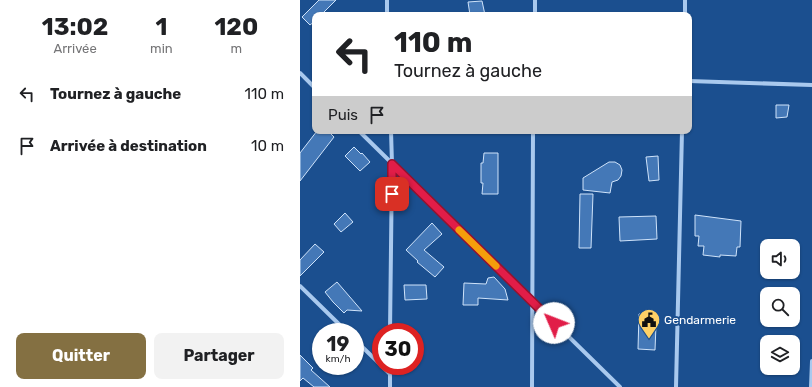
<!DOCTYPE html>
<html lang="fr">
<meta charset="utf-8">
<style>
:root{--surface:#fff;--page:#f2f2f2;--text:#202124;--muted:#757577;--accent:#847042}
body{margin:0;font-family:Rubik,sans-serif;background:var(--page);color:var(--text);height:100vh;display:flex;flex-direction:column;font-size:15px;white-space:nowrap}
*{box-sizing:border-box;margin:0}
p{font-size:13px;color:var(--muted)}
.icon{flex:none;width:22px;height:22px;fill:none;stroke:currentColor;stroke-width:2;stroke-linecap:round;stroke-linejoin:round}
.map{position:relative;flex:1;overflow:hidden}
.panel{display:flex;flex-direction:column;background:var(--surface);width:300px}
.panel>*{flex:none}
.guide{position:absolute;left:12px;top:12px;width:380px;height:122px;border-radius:8px;box-shadow:0 1px 3px #0004;background:#fff;color:var(--text);overflow:hidden}
.buttons{position:absolute;left:460px;top:239px;display:grid;gap:8px}
.buttons a{display:grid;place-items:center;width:40px;height:40px;border-radius:8px;background:var(--surface);box-shadow:0 1px 3px #0004;font-size:20px}
.speed{position:absolute;left:12px;top:323px;display:flex;gap:8px;font-size:20px;font-weight:700;text-align:center}
.speed>*{display:grid;place-content:center;width:52px;height:52px;border-radius:50%;background:var(--surface);box-shadow:0 1px 3px #0004;line-height:1}
.speed small{font-size:10px;font-weight:400}
.speed .limit{border:6px solid #d22;background:#fff;color:#111}
.pin{position:absolute;display:grid;place-items:center;width:34px;height:34px;color:#fff;margin:-17px;border-radius:8px;box-shadow:0 2px 6px #0006}
.me{position:absolute;width:44px;margin:-22px;rotate:314deg;stroke-linejoin:round;filter:drop-shadow(0 0 3px #0008)}
.turn{display:flex;align-items:center;gap:14px;height:84px;padding:0 16px;font-size:18px}
.turn .icon{width:52px;height:52px;stroke-width:2.5}
.turn b{display:block;font-size:28px;line-height:34px}
.then{display:flex;align-items:center;height:38px;padding:0 16px;background:#0003;gap:8px;font-size:15px}
.eta{display:flex;justify-content:space-evenly;align-items:center;height:68px;text-align:center}
.eta b{font-size:24px;font-weight:700;line-height:28px}
.cta{display:flex;gap:8px;margin-top:auto;padding:8px 16px}
.cta a{flex:1;height:46px;border-radius:8px;background:var(--accent);color:#fff;font-size:16px;font-weight:700;line-height:46px;text-align:center}
.cta a+a{background:var(--page);color:var(--text)}
ul{padding:0;list-style:none}
li{display:flex;align-items:center;gap:12px;height:52px;padding:0 16px}
li div{flex:1}
li b{display:block;font-size:15px}
li em{font-style:normal}
main{display:flex;flex:1;min-height:0}
.map>svg:first-child{display:block}
.building{fill:#4478b7;stroke:#cfe3fa}
.lines{fill:none;stroke-linecap:round;stroke-linejoin:round}
.street{stroke:#a9c9ee;stroke-width:4}
.route-casing{stroke:#92132f;stroke-width:10}
.route{stroke:#e11d48;stroke-width:7}
.slow{stroke:#f59e0b;stroke-width:7}
.labels{text-anchor:middle;dominant-baseline:central;stroke-width:4;stroke-linejoin:round;paint-order:stroke}
.poi-label{font-size:12px;fill:#fff;stroke:#1b4f8f;text-anchor:start}
</style>
<main>
<section class="panel">
<div class="eta">
<div><b>13:02</b><p>Arrivée</p></div>
<div><b>1</b><p>min</p></div>
<div><b>120</b><p>m</p></div>
</div>
<ul>
<li><svg class="icon" aria-label="left" viewBox="0 0 24 24"><path d="M17 20v-9H6M10 6l-5 5 5 5"/></svg><div><b>Tournez à gauche</b></div><em>110 m</em></li>
<li><svg class="icon" aria-label="arrive" viewBox="0 0 24 24"><path d="M6 21V4h12l-3 4 3 4H6"/></svg><div><b>Arrivée à destination</b></div><em>10 m</em></li>
</ul>
<div class="cta"><a>Quitter</a><a>Partager</a></div>
</section>
<div class="map">
<svg width="512" height="387" viewBox="0 0 512 387">
<rect width="100%" height="100%" fill="#1b4f8f"/>
<g class="building">
<polygon points="19,0 36,0 21,15 15,15 15,21 10,25 2,17"/>
<polygon points="182,1 185,15 170,15 168,2"/>
<polygon points="476,105 489,105 487,117 476,118"/>
<polygon points="17,131 28,131 34,137 0,181 0,153"/>
<polygon points="54,147 61,154 62,153 70,162 60,171 45,156"/>
<polygon points="184,153 198,153 198,194 182,194 183,183 181,183 181,163 183,163"/>
<polygon points="358,156 359,180 349,181 346,157"/>
<polygon points="309,162 315,162 320,165 322,170 321,176 318,180 312,182 310,193 283,190 283,178"/>
<polygon points="280,194 293,194 291,248 279,248"/>
<polygon points="45,213 53,222 41,232 34,224"/>
<polygon points="395,215 441,221 440,247 437,247 436,256 420,255 420,257 403,255 404,246 398,246 399,236 395,236"/>
<polygon points="356,216 357,239 320,241 319,217"/>
<polygon points="132,223 142,234 124,250 144,267 135,277 117,262 118,261 106,250"/>
<polygon points="15,244 24,252 0,276 0,260"/>
<polygon points="194,277 205,289 208,300 178,298 178,305 163,305 164,283 186,284 188,278"/>
<polygon points="37,282 62,311 47,310 44,313 33,302 25,292"/>
<polygon points="104,285 126,285 127,299 105,300"/>
<polygon points="339,314 353,314 353,325 356,325 355,350 338,349"/>
<polygon points="0,355 13,368 11,370 30,387 14,387 3,378 0,381"/>
</g>
<g class="lines">
<g class="street">
<polyline points="87,0 87,15"/>
<polyline points="235,15 235,0"/>
<polyline points="385,15 385,0"/>
<polyline points="0,73 15,88"/>
<polyline points="389,81 512,85"/>
<polyline points="59,131 320,387"/>
<polyline points="0,286 47,332"/>
<polyline points="90,332 92,164 91,131"/>
<polyline points="55,340 81,365"/>
<polyline points="82,366 90,374"/>
<polyline points="90,387 90,366"/>
<polyline points="232,387 233,131"/>
<polyline points="376,387 382,131"/>
<polyline points="511,387 512,361"/>
</g>
</g>
<g class="lines">
<g class="route-casing">
<polyline id="route" points="92,194 92,164 254,323"/>
</g>
<use href="#route" class="route"/>
<polyline class="slow" points="159,230 196,266"/>
</g>
<defs>
<g id="civic-pin" transform="scale(1.15)"><path d="M0 17L-7.5 6A9.5 9.5 0 1 1 7.5 6Z" fill="#ffd166" stroke="#1b4f8f"/><path d="M-.6-6.5H3V-4.5H.6V-3L4-1V1h2V6H-6V1h2V-1L-.6-3ZM-1.2 2.5V6h2.4V2.5Z" fill="#111"/></g>
</defs>
<g fill-rule="evenodd">
<use href="#civic-pin" x="349" y="320"/>
</g>
<g class="labels">
<g class="poi-label">
<text x="364" y="320">Gendarmerie</text>
</g>
</g>
</svg>
<div class="buttons">
<a><svg class="icon" aria-label="sound" viewBox="0 0 24 24"><path d="M4 9h4l5-4v14l-5-4H4zM17 9q2 3 0 6"/></svg></a>
<a><svg class="icon" aria-label="search" viewBox="0 0 24 24"><circle cx="10" cy="10" r="6"/><path d="M15 15l6 6"/></svg></a>
<a><svg class="icon" aria-label="layers" viewBox="0 0 24 24"><path d="M12 4l9 5-9 5-9-5zM3 14l9 5 9-5"/></svg></a>
</div>
<div class="speed"><div>19<small>km/h</small></div><div class="limit">30</div></div>
<div class="pin" style="left:92px;top:194px;background:#d93025"><svg class="icon" aria-label="arrive" viewBox="0 0 24 24"><path d="M6 21V4h12l-3 4 3 4H6"/></svg></div>
<svg class="me" style="left:254px;top:323px" viewBox="-20 -20 40 40"><circle r="19" fill="#fff"/><path d="M0-13L10 11 0 6-10 11z" fill="#e11d48"/></svg>
<div class="guide">
<div class="turn"><svg class="icon" aria-label="left" viewBox="0 0 24 24"><path d="M17 20v-9H6M10 6l-5 5 5 5"/></svg><div><b>110 m</b>Tournez à gauche</div></div>
<div class="then">Puis<svg class="icon" aria-label="arrive" viewBox="0 0 24 24"><path d="M6 21V4h12l-3 4 3 4H6"/></svg></div>
</div>
</div>
</main>
